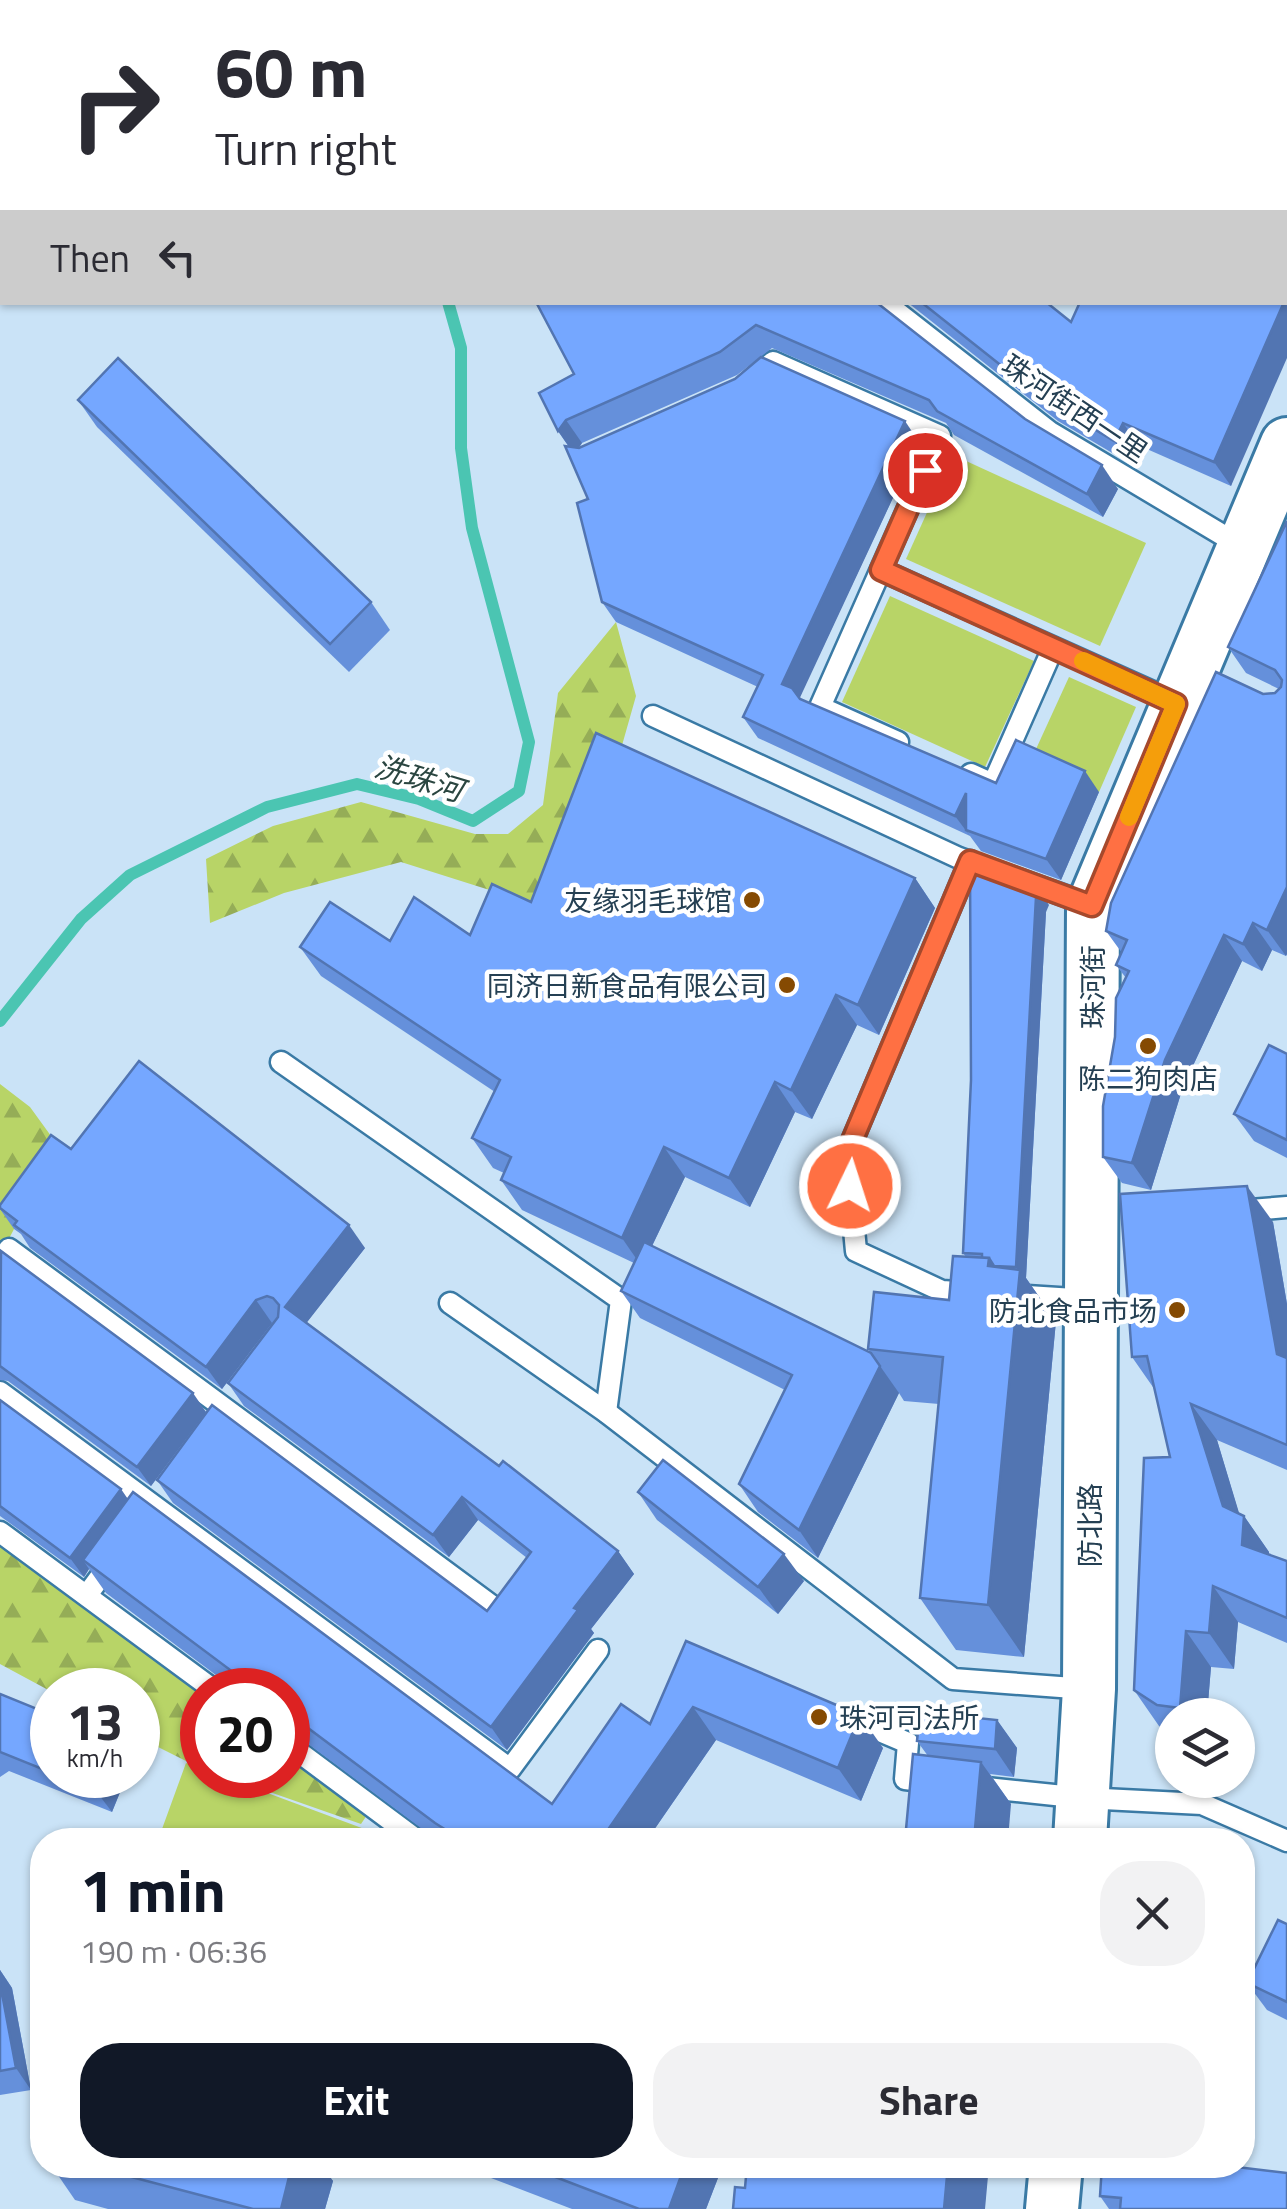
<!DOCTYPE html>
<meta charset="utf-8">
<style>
:root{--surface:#fff;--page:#f2f2f3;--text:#2b2b33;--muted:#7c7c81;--accent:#111827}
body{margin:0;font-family:"Titillium Web","Noto Sans SC",sans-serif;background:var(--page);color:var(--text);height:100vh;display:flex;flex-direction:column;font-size:38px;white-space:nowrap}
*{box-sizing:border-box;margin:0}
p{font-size:32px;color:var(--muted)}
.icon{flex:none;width:55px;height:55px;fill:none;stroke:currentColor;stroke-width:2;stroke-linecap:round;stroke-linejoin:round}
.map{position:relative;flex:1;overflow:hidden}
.drawer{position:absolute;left:30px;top:1828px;width:1225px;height:350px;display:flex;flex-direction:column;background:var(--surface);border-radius:40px;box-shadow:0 2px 8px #0004}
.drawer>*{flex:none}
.hud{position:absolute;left:0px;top:0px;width:1288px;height:305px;box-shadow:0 2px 8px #0004;background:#fff;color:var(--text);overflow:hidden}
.fabs{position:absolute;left:1155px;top:1698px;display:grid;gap:20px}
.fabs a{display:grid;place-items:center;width:100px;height:100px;border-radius:50%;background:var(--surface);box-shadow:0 2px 8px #0004;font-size:50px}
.speed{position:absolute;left:30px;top:1668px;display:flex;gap:20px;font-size:50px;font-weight:700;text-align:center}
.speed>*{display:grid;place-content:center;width:130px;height:130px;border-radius:50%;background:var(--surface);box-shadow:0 2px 8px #0004;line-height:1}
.speed small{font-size:25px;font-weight:400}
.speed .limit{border:15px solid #d22;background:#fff;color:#111}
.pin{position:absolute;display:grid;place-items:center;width:85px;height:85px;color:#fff;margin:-42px;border:5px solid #fff;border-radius:50%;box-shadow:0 2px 10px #0007}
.me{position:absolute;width:110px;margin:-55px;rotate:4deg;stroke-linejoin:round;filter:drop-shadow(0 0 8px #0008)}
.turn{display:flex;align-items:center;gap:35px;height:210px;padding:0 50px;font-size:45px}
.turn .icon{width:130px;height:130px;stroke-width:2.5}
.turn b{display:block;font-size:70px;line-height:85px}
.then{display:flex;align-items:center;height:95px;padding:0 50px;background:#0003;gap:20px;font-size:38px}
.round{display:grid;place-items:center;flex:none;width:105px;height:105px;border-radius:40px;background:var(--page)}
.head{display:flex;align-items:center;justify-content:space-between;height:170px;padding:0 50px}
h1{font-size:60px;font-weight:700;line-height:75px;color:var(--accent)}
.button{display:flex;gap:20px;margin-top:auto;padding:20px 50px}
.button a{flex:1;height:115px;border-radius:40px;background:var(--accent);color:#fff;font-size:40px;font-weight:700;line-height:115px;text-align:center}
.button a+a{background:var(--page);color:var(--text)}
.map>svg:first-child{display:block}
.grass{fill:#b8d467}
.forest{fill:url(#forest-firs)}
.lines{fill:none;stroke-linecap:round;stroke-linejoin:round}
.stream{stroke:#4bc5b2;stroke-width:12}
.service-casing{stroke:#3a7aa5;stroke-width:25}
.minor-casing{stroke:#3a7aa5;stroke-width:48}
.tertiary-casing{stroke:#3a7aa5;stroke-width:58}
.service{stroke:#fff;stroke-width:20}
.minor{stroke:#fff;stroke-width:42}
.tertiary{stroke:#fff;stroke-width:52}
.wall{fill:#6590db}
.shaded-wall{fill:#5275b2}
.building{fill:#75a7ff;stroke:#5275b2;stroke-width:2.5}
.route-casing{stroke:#a6492c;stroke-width:25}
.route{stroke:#ff7043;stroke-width:18}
.slow{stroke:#f59e0b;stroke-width:18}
.poi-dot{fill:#854a02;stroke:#fff;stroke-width:4}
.labels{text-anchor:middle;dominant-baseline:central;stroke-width:9;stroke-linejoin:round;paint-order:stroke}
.street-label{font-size:28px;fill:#254053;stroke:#fff}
.poi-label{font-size:28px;fill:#254053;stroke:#fff;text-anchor:end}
.water-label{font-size:30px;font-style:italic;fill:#2b4641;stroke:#fff}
</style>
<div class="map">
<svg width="1287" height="2209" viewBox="0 0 1287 2209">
<defs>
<pattern id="forest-firs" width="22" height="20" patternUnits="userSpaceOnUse" patternTransform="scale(2.5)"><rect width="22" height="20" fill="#b8d467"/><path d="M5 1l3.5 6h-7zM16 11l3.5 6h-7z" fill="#95ad57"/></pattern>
</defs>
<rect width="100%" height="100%" fill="#cae3f7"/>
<g class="grass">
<polygon points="953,455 1146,543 1100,646 906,559"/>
<polygon points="890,596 1034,661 985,767 842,702"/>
<polygon points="1069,677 1136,707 1099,792 1031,760"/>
<polygon points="186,1763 202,1769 202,1775 219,1775 394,1840 158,1840"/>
</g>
<g class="forest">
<polygon points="616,622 636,696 617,763 562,913 401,862 284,893 210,923 206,859 273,826 361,802 475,834 508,834 543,805 558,693"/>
<polygon points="0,1084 30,1107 67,1158 14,1229 0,1256"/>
<polygon points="0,1541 202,1692 202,1769 138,1737 138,1690 52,1692 0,1664"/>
<polygon points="288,1756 367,1815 361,1824 221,1775 288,1775"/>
</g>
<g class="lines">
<g class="stream">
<polyline points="289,0 292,2"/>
<polyline points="923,0 924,2"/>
<polyline points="0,1021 81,919 130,875 267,807 357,784 419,799 473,821 519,791 529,742 472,528 461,448 461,348 448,302"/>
</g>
<g class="service-casing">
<g id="service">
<polyline points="629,0 630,2"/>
<polyline points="884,302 1050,432 1241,546"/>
<polyline points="753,379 773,362 940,436 820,707 898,742"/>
<polyline points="881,570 1177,703"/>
<polyline points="653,716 959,858 1091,905"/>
<polyline points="971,774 993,784 1053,648"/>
<polyline points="970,861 847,1153 856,1251 942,1291 973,1293"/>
<polyline points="281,1062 621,1300 606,1412"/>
<polyline points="1237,1211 1287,1207"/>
<polyline points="9,1249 503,1614"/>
<polyline points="1012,1295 1090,1300"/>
<polyline points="450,1303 606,1412 953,1679 1087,1689"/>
<polyline points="0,1392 510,1769 598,1650"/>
<polyline points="0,1532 214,1690"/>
<polyline points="87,1595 112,1561"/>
<polyline points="842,1715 908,1743 905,1779 938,1783"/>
<polyline points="288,1744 417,1840"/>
<polyline points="977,1787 1083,1798 1202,1804 1287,1841"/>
</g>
</g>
<g class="minor-casing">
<polyline id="minor" points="0,217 2,213"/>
</g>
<g class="tertiary-casing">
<g id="tertiary">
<polyline points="1080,1840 1089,1689 1093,906 1287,444"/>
<polyline points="1052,2209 1056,2165"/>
</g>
</g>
<use href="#service" class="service"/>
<use href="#minor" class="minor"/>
<use href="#tertiary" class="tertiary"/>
</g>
<g class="wall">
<polygon points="536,302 876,302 1025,419 1118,489 1103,517 954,435 946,423 772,348 737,375 582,443 579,448 919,442 799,698 996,783 1099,792 1061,880 981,851 970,836 758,738 743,717 758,687 616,622 602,602 588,499 569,447 558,431 574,374"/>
<polygon points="907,302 1046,302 1071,322 1285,302 1231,486 1140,446 1131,464 1058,421"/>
<polygon points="78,400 371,602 390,630 349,672 97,427"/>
<polygon points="1287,521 1287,954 1286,956 1272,950 1262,971 1242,961 1183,1087 1151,1190 1122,1183 1103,1157 1126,978 1116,965 1122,953 1106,931 1263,694 1275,693 1279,689 1246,673 1228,647"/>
<polygon points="915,878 935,908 879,1035 857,1025 812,1119 795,1112 750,1207 685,1177 652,1246 871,1353 868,1349 949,1300 966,1257 963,1253 971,1080 1049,905 1046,912 1026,1278 1056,1321 1024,1657 956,1650 920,1598 939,1404 904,1401 899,1393 818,1558 758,1512 739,1484 785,1390 640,1318 621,1291 634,1263 522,1210 501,1180 504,1173 493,1168 472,1138 495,1092 321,976 300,947 470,935 531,902"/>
<polygon points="1287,1054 1287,1158 1254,1141 1234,1114"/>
<polygon points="71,1149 365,1248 306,1323 499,1466 618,1551 634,1574 591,1629 594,1633 507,1750 173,1503 157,1480 487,1611 527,1558 478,1520 449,1557 244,1406 228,1383 273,1322 222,1389 30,1248 21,1234 14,1229 0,1209 0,1205"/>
<polygon points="1273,1222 1287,1304 1287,1470 1217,1440 1239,1514 1244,1516 1269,1552 1269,1554 1287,1561 1287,1643 1238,1622 1234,1669 1211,1667 1207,1715 1172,1715 1172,1735 1159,1726 1134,1690 1170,1457 1155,1390 1132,1357"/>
<polygon points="0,1252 206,1412 151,1486 8,1381 0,1380"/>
<polygon points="0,1400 128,1499 552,1804 650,1724 686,1641 883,1748 861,1801 716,1740 647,1840 437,1840 288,1729 288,1690 236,1690 106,1593 89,1569 84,1577 0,1516"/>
<polygon points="638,1492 804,1581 778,1614 657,1520"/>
<polygon points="0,1694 52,1715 52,1775 127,1775 112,1812 9,1771 0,1777"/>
<polygon points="997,1720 1017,1748 1014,1777 990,1774 1011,1804 928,1756 917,1741"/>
<polygon points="1287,1924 1287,2020 1267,2010 1247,1983"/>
<polygon points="0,1970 12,1988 31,2090 0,2095"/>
<polygon points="51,2165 321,2165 333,2181 325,2209 108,2209 75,2200"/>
<polygon points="457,2165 723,2165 706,2209 572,2209"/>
<polygon points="1100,2196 1287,2209 1109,2209"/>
</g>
<g class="shaded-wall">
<polygon points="1222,0 1248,0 1246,2 1221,2"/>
<polygon points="2,121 2,178 0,182 0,125"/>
<polygon points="1287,296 1287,358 1231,486 1214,462"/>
<polygon points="566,420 582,443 574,454 558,431"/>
<polygon points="905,421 919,442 797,704 782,684"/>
<polygon points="1123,423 1140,446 1131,464 1114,441"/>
<polygon points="1102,465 1118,489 1103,517 1087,494"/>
<polygon points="1085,771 1099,792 1061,880 1046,859"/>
<polygon points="966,793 966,830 970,836 955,816"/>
<polygon points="915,878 935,908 879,1035 858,1005"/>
<polygon points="1287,887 1287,954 1286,956 1267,930"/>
<polygon points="1039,890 1049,905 1046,912 1026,1278 1056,1321 1024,1657 988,1605 988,1266 989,1258 1020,1273 1016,1267 1036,897"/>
<polygon points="1253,923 1272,950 1262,971 1243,944"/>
<polygon points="1224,935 1242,961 1183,1087 1151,1190 1132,1163 1165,1060"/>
<polygon points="836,995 857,1025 812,1119 791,1090"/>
<polygon points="775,1082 795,1112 750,1207 729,1178"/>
<polygon points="664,1147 685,1177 642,1267 622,1238"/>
<polygon points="1247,1186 1273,1222 1287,1304 1287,1368 1277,1354"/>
<polygon points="349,1225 365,1248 301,1330 285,1307"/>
<polygon points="256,1300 272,1323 222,1389 206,1367"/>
<polygon points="880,1366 899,1393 818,1558 799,1530"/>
<polygon points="193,1393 206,1412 151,1486 137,1467"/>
<polygon points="1191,1404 1217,1440 1243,1526 1244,1516 1269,1552 1268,1581 1242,1545 1223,1506"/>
<polygon points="121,1489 134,1508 83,1560 89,1569 84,1577 70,1558"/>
<polygon points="462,1497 478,1520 449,1557 433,1535"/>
<polygon points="618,1551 634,1574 591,1629 594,1633 507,1750 491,1727 574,1608"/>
<polygon points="784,1554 804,1581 778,1614 758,1587"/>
<polygon points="1213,1586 1238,1622 1234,1669 1209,1633"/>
<polygon points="1186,1631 1211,1667 1207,1715 1185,1715 1180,1708"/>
<polygon points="693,1707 716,1740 647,1840 609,1840 605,1834"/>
<polygon points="860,1715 883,1748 861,1801 838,1768"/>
<polygon points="997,1720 1017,1748 1014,1777 995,1749"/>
<polygon points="981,1762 1011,1804 1008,1840 974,1840"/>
<polygon points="103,1775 127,1775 112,1812 96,1791"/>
<polygon points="0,1970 12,1988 31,2090 16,2068 0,1983"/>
<polygon points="292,2165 321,2165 333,2181 325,2209 281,2209"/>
<polygon points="685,2165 723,2165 706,2209 669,2209"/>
<polygon points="948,2165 989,2165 985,2209 944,2209"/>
</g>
<g class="building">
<polygon points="0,0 6,2 2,2 2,121 0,125"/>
<polygon points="653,0 833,0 828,2 654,2"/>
<polygon points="1117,0 1222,0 1221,2 1115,2"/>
<polygon points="1285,0 1287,0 1287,296 1285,301"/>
<polygon points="536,302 876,302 1025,419 1102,465 1087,494 937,411 929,400 756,325 720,352 566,420 558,431 539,393 574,374"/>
<polygon points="921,302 1046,302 1071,322 1080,302 1284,302 1214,462 1123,423 1114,441 1041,397"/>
<polygon points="761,357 905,421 782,684 792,688 800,699 996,783 1016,740 1085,771 1046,859 966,830 966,793 955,816 743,717 763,675 602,602 577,503 588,499 565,446 579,448 735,379"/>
<polygon points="118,358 371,602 330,644 78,400"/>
<polygon points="1287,521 1287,887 1267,930 1253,923 1243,944 1224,935 1165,1060 1132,1163 1103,1157 1103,1106 1115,1037 1116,998 1129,971 1116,965 1127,940 1106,931 1111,903 1216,672 1263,694 1275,693 1281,687 1282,680 1275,670 1228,647"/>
<polygon points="596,733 915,878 858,1005 836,995 791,1090 775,1082 729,1178 664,1147 622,1238 501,1180 511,1157 472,1138 500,1080 300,947 330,902 390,941 414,897 470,935 492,884 531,902"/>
<polygon points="970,865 1039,890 1036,897 1016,1267 994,1266 989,1258 982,1258 982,1254 963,1253 971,1080"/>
<polygon points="1269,1045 1287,1054 1287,1140 1234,1114"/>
<polygon points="139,1061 349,1225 285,1307 499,1466 503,1461 618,1551 574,1608 578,1610 491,1727 157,1480 212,1405 487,1611 531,1552 462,1497 433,1535 228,1383 278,1317 279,1305 273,1298 267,1296 256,1300 206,1367 14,1225 17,1221 0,1208 0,1205 51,1135 71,1149"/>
<polygon points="1247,1186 1277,1354 1287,1358 1287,1445 1191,1404 1223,1506 1244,1516 1242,1545 1287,1561 1287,1618 1213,1586 1209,1633 1186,1631 1180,1708 1157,1705 1134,1690 1144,1458 1170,1457 1147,1356 1132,1357 1120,1194"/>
<polygon points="644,1242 871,1353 880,1366 799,1530 739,1484 792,1375 621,1291"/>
<polygon points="1,1251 193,1393 137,1467 0,1366"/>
<polygon points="953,1256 989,1258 988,1266 1020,1270 988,1605 920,1598 943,1357 868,1349 874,1292 949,1300"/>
<polygon points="0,1400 121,1489 70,1558 0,1506"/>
<polygon points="663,1460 784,1554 758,1587 638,1492"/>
<polygon points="133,1492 552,1804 621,1704 650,1724 686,1641 860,1715 838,1768 693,1707 605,1834 620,1840 462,1840 435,1823 288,1713 288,1690 257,1690 83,1560"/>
<polygon points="0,1694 52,1715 52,1773 0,1752"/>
<polygon points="920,1712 997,1720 995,1749 917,1741"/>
<polygon points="913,1754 981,1762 974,1840 905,1840"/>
<polygon points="58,1775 103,1775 96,1791"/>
<polygon points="1278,1920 1287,1924 1287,2002 1247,1983"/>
<polygon points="0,1983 16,2068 0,2071"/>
<polygon points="86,2165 292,2165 281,2209 253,2209"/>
<polygon points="524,2165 685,2165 669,2209 639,2209"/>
<polygon points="747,2165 948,2165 944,2209 733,2209 735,2187 745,2188"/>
<polygon points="1102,2165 1220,2165 1287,2173 1287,2209 1120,2209 1121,2198 1100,2196"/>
</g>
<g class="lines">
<g class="route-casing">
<polyline id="route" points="850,1186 847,1153 970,861 1092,906 1176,704 881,570 925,470"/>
</g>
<use href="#route" class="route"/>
<polyline class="slow" points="1083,661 1176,704 1129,817"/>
</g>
<g class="poi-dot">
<circle cx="752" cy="900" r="10"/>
<circle cx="787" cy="985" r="10"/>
<circle cx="1148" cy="1046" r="10"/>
<circle cx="1177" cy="1310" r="10"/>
<circle cx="819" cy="1717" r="10"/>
</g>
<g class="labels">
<g class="street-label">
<text transform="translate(1075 408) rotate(34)">珠河街西一里</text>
<text transform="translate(1092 987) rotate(-90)">珠河街</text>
<text transform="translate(1089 1525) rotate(-90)">防北路</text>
</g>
<g class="poi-label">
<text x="732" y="900">友缘羽毛球馆</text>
<text x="767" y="985">同济日新食品有限公司</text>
<text x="1148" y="1078" text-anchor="middle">陈二狗肉店</text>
<text x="1157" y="1310">防北食品市场</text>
<text x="839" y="1717" text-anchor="start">珠河司法所</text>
</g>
<g class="water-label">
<text transform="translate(419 778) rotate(17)">洗珠河</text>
</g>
</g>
</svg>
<div class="fabs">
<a><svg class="icon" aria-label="layers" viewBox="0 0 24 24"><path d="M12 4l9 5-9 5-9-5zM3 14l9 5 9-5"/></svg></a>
</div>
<div class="speed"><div>13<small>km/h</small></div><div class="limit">20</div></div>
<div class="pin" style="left:925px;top:470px;background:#d93025"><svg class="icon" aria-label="arrive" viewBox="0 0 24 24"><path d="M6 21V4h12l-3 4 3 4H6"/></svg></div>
<svg class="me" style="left:850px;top:1186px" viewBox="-20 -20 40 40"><circle r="17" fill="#ff7043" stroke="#fff" stroke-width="3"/><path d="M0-11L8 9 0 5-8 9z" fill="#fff"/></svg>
<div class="hud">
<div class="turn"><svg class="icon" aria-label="right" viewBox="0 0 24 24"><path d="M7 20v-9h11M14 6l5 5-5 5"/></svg><div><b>60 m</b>Turn right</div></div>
<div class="then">Then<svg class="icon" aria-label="left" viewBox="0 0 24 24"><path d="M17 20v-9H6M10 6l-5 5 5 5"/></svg></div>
</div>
<section class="drawer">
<div class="head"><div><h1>1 min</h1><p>190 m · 06:36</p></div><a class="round"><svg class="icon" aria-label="close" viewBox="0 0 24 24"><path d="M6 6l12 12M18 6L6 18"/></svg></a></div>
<div class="button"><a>Exit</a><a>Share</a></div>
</section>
</div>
